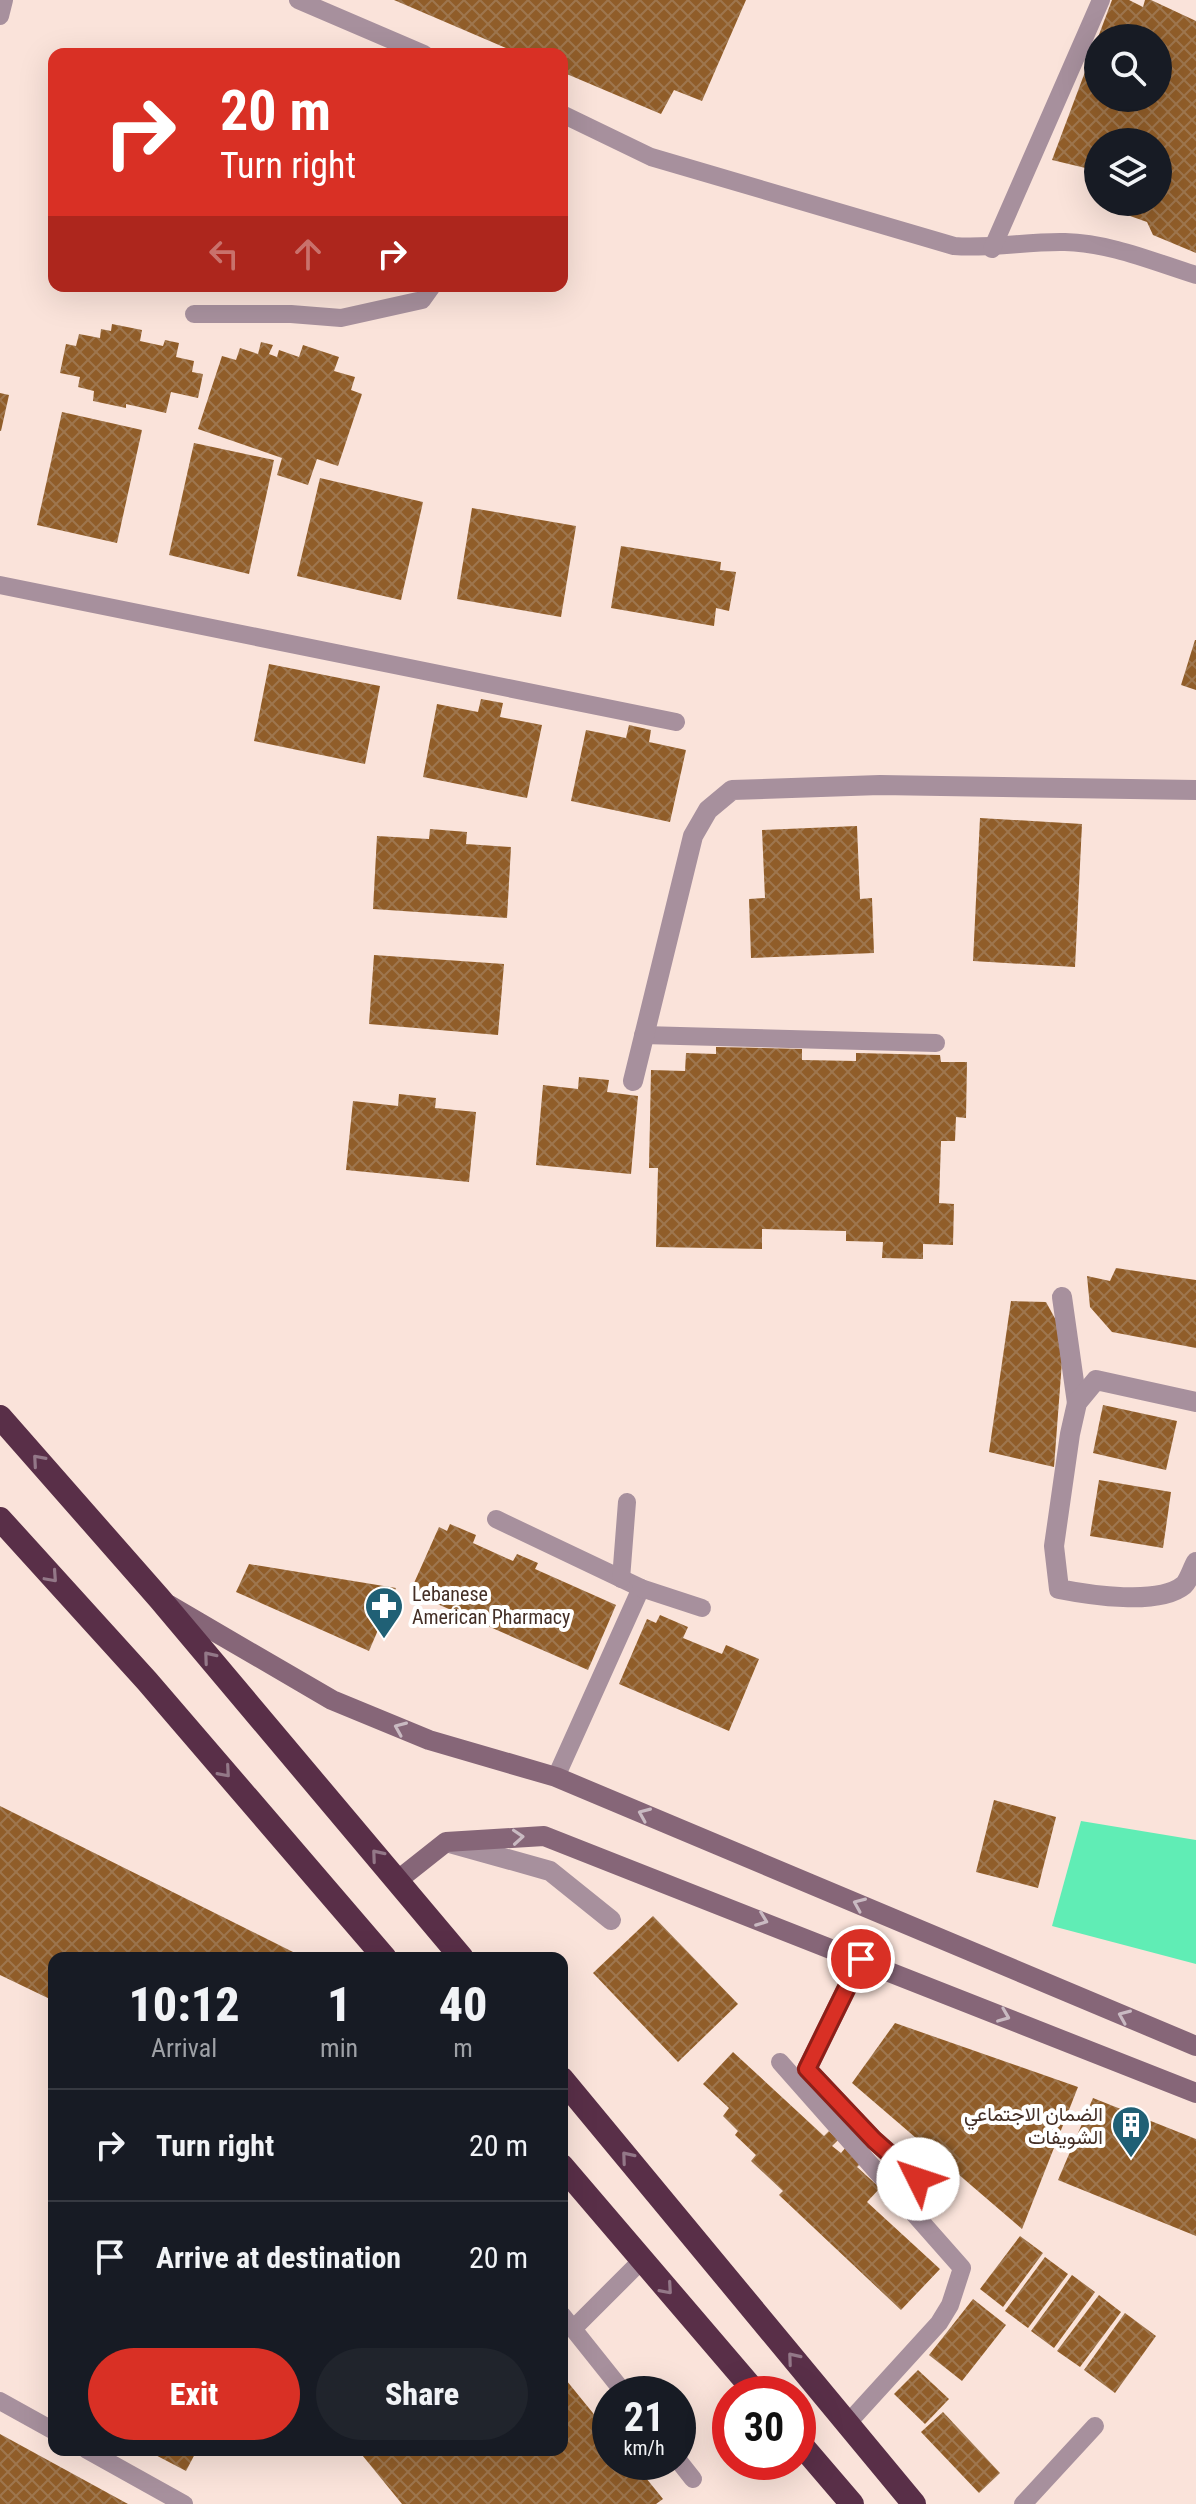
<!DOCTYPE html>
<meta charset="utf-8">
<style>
:root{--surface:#171b24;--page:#20242c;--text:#f1f3f6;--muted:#9ea1a6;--line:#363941;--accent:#d93025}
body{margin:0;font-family:"Roboto Condensed",Vazirmatn,sans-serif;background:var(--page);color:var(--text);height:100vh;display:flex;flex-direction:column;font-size:30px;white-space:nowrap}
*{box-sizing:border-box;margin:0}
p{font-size:26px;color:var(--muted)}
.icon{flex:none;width:44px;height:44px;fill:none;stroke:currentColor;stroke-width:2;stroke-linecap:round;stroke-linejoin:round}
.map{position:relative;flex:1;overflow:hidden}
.drawer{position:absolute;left:48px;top:1952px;width:520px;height:504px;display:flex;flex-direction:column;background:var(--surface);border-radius:16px;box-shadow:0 8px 32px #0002}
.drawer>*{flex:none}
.top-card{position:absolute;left:48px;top:48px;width:520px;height:244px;border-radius:16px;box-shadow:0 8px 32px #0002;background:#d93025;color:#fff;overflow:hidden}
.controls{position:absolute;left:1084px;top:24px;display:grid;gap:16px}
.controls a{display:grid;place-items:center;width:88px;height:88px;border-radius:50%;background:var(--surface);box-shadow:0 8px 32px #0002;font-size:40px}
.speed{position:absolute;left:592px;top:2376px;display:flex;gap:16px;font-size:40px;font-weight:700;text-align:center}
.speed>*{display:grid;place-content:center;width:104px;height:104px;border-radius:50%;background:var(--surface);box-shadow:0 8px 32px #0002;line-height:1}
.speed small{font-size:20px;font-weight:400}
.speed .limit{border:12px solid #d22;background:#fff;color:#111}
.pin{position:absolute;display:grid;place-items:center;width:68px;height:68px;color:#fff;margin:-34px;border:4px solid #fff;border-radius:50%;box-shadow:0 2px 8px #0007}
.me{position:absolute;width:88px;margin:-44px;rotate:311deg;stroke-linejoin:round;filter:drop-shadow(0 0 6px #0008)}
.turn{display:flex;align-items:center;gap:28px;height:168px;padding:0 40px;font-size:36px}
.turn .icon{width:104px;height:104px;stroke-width:2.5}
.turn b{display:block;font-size:56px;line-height:68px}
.lanes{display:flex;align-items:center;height:76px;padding:0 40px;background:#0003;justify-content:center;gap:40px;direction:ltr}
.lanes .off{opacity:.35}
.eta{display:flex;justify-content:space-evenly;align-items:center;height:136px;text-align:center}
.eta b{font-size:48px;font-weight:800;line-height:56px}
.action{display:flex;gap:16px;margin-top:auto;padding:16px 40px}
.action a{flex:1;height:92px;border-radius:48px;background:var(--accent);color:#fff;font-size:32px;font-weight:800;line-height:92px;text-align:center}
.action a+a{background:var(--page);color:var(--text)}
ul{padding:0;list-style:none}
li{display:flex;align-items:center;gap:24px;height:112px;padding:0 40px;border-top:2px solid var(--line)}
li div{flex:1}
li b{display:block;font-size:30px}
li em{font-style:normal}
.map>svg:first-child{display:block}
.pitch{fill:#60edb5}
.building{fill:url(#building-cross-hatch);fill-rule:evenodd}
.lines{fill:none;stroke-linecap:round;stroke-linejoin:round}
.lane{stroke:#a7909d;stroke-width:18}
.street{stroke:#a7909d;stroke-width:20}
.secondary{stroke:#866678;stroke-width:20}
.highway{stroke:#592f48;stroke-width:24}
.oneway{stroke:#937888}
.oneway2{stroke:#c9bac2}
.route-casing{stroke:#8d1f18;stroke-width:20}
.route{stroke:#d93025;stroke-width:14}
.labels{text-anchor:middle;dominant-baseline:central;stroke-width:8;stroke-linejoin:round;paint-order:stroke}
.poi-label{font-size:20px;fill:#432e25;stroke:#fff;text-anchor:start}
</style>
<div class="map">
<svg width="1196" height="2504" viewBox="0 0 1196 2504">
<defs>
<pattern id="building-cross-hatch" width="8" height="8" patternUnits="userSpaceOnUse" patternTransform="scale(2)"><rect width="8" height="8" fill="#905d29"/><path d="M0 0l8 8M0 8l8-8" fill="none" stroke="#9e764e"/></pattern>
</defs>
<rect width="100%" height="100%" fill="#fae3da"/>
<polygon class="pitch" points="1081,1821 1196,1840 1196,1964 1052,1926"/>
<g class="building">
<polygon points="394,0 746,0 702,101 674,90 661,114 562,72 562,54 520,54"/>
<path d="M 1112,0 L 1129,0 L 1143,7 L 1145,0 L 1151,0 L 1196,21 L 1196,253 L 1153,235 L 1147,222 L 1116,211 L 1118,202 L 1158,202 L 1158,142 L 1098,142 L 1098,171 L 1052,160 ZM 1098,38 L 1158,38 L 1158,98 L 1098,98 Z"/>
<polygon points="112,324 142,330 140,341 163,346 165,340 179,343 176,357 194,361 192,372 203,374 198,398 171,392 166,413 126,404 126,408 93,401 94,391 78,387 80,377 60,373 66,344 76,346 79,334 100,338 101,329 111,331"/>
<polygon points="261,342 273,345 269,354 277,357 279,350 299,357 303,345 339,357 334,371 355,377 351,390 362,394 338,466 317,459 308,485 277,475 282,458 198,429 222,356 236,360 240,348 258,354"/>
<polygon points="0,393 9,395 1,431 0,431"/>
<polygon points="62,412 142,430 117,543 37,525"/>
<polygon points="194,443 274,460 249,574 169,555"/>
<polygon points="320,478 423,502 401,600 297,576"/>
<polygon points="472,508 576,526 561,617 457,599"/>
<polygon points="621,546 721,562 720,570 736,572 729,611 716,608 714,626 611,608"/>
<polygon points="1195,640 1196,640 1196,690 1181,685"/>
<polygon points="269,664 380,686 365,764 254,741"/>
<polygon points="481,699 503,703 500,717 542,725 527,798 423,777 437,704 478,712"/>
<polygon points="629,725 651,730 649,742 686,750 670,822 571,801 586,730 626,738"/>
<polygon points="980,818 1082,824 1075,967 973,961"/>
<polygon points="857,826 860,899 872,898 874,953 751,958 749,899 765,898 762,830"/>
<polygon points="430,829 467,832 466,844 511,847 507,918 373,909 377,836 429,839"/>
<polygon points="374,955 504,964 498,1035 369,1024"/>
<polygon points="716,1047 802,1049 802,1060 856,1061 856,1053 940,1055 941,1062 967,1062 966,1118 956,1117 955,1141 941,1141 939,1203 954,1204 953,1245 923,1244 923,1259 882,1258 883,1242 846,1241 846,1231 762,1229 762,1249 656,1247 658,1168 649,1168 651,1070 685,1071 686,1053 716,1054"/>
<polygon points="579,1077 609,1080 607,1092 638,1096 631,1174 536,1165 543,1085 578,1089"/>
<polygon points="399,1094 436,1098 435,1108 476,1112 469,1182 346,1170 353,1101 398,1106"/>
<polygon points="1116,1268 1196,1280 1196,1348 1112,1332 1090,1307 1087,1276 1110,1281"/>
<polygon points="1011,1301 1046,1302 1064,1335 1054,1467 989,1452"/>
<polygon points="1103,1405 1177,1421 1166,1470 1093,1453"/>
<polygon points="1099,1480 1171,1492 1163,1548 1090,1536"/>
<polygon points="450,1524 476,1535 473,1543 513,1561 517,1554 538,1563 535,1569 616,1605 588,1670 410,1592 439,1527 447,1531"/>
<polygon points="249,1564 396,1588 369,1651 236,1592"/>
<polygon points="660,1615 688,1627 683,1638 722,1654 726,1645 759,1659 729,1731 619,1684 647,1619 656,1623"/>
<polygon points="994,1800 1056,1817 1038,1888 976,1872"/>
<polygon points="0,1806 295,1953 293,1958 54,1958 54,2001 0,1975"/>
<polygon points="653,1916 738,2004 678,2062 593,1973"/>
<polygon points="895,2023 1078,2087 1022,2229 852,2083"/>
<polygon points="733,2052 824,2136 829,2131 838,2140 832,2146 841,2153 846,2147 862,2162 857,2167 880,2188 867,2202 940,2269 901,2310 779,2195 783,2191 751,2161 756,2155 735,2135 738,2131 723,2116 729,2108 703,2084"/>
<polygon points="1093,2098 1196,2139 1196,2236 1058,2180"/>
<polygon points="1020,2236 1043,2253 1003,2307 980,2289"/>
<polygon points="1045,2257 1068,2274 1028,2328 1005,2311"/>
<polygon points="1072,2275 1095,2292 1054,2348 1031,2331"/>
<polygon points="1099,2295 1121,2312 1080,2367 1057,2351"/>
<polygon points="973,2299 1006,2325 962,2381 929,2355"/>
<polygon points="1125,2313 1156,2336 1115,2393 1084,2370"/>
<polygon points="918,2370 949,2399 925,2424 894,2394"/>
<polygon points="562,2375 610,2434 610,2462 633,2462 663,2499 656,2504 402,2504 358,2450 562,2450"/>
<polygon points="943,2412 1000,2473 979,2493 921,2432"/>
<polygon points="0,2434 128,2504 0,2504"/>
<polygon points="146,2450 197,2450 186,2471"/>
</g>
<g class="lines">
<g class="lane">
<polyline points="298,0 424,54"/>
<polyline points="0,16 4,0"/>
<path d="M 562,114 L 651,157 L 954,246 C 993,249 1028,241 1065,242 C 1110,243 1154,262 1196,275"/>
<polyline points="992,249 1101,0"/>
<polyline points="194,314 291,314 341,318 422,300 432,286"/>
<polyline points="0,585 676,722"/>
<polyline points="643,1035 936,1043"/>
<polyline points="496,1519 641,1588 556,1777"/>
<polyline points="621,1579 627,1502"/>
<polyline points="641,1588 702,1608"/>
<polyline points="780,2062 962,2268 950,2305 939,2323 847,2424"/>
<polyline points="562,2315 625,2394"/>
<polyline points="573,2329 642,2260"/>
<polyline points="0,2401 54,2431"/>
<polyline points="87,2450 184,2504"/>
<polyline points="678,2460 693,2479"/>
<polyline points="1023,2504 1095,2426"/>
</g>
<g class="street">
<polyline points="633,1081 693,836 708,810 732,790 880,785 1196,790"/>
<polyline points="1062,1297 1077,1403"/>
<path d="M 1196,1402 L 1096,1380 L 1077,1403 L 1070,1434 L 1054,1546 L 1059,1589 C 1089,1595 1159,1606 1184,1585 C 1189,1580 1192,1569 1196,1562"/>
<polyline points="450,1843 550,1871 611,1920"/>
<polyline points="861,1959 807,2069 874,2140 918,2179"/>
</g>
<g class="secondary">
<polyline points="169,1605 332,1700 429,1740 556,1777 1196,2046"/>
<polyline points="398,1880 446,1842 544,1836 1196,2093"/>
</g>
<g class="highway">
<polyline points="0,1417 159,1598 462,1958"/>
<polyline points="0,1519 147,1681 385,1958"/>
<polyline points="562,2079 914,2504"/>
<polyline points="562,2166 757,2394"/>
<polyline points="798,2441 852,2504"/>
</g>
</g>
<defs><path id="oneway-chevron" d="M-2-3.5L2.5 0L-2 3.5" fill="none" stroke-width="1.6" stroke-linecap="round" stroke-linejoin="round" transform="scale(2)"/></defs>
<g class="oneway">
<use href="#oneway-chevron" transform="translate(38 1460) rotate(-131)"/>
<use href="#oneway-chevron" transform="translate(52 1577) rotate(48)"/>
<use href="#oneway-chevron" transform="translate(209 1657) rotate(-130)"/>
<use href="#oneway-chevron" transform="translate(225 1772) rotate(49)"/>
<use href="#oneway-chevron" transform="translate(377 1855) rotate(-130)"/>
<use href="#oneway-chevron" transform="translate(627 2157) rotate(-130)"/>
<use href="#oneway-chevron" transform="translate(667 2289) rotate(49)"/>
<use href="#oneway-chevron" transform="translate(793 2358) rotate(-130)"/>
</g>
<g class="oneway2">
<use href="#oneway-chevron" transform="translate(400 1728) rotate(-157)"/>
<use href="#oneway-chevron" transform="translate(644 1814) rotate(-157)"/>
<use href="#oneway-chevron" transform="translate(518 1837) rotate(-4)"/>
<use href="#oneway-chevron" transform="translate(859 1904) rotate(-157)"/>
<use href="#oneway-chevron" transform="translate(762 1920) rotate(21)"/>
<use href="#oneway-chevron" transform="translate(1004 2016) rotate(22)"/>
<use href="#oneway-chevron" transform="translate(1124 2016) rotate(-157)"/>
</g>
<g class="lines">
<g class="route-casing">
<polyline id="route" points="861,1959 807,2069 874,2140 918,2179"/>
</g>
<use href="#route" class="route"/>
</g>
<defs>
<g id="pharmacy-pin" transform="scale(2)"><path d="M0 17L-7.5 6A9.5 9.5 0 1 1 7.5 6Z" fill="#206075" stroke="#fff"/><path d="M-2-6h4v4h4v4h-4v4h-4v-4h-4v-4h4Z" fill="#fff"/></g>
<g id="building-pin" transform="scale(2)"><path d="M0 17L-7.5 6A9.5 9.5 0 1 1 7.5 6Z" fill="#206075" stroke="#fff"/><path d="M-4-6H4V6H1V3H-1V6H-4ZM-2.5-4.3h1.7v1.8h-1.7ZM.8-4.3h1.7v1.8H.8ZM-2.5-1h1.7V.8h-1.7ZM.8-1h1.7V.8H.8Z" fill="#fff"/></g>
</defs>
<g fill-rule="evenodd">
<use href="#pharmacy-pin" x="384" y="1606"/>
<use href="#building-pin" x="1131" y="2125"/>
</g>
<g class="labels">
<g class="poi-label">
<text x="412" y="1594">Lebanese<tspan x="412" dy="23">American Pharmacy</tspan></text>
<text x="1103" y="2114" text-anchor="end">الضمان الاجتماعي<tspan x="1103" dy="23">الشويفات</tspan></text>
</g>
</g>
</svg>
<div class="controls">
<a><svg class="icon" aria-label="search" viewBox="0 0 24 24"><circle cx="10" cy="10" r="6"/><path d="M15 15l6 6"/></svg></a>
<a><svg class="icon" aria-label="layers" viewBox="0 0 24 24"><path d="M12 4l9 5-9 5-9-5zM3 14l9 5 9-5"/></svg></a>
</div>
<div class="speed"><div>21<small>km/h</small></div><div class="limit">30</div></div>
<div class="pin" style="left:861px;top:1959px;background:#d93025"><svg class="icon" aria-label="arrive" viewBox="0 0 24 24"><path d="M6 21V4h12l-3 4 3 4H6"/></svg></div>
<svg class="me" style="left:918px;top:2179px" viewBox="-20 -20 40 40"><circle r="19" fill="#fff"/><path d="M0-13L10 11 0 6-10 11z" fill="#d93025"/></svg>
<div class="top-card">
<div class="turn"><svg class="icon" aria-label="right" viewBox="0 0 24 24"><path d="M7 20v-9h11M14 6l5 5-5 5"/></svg><div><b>20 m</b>Turn right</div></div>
<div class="lanes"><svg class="icon off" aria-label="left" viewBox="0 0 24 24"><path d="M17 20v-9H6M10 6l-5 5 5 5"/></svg><svg class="icon off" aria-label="ahead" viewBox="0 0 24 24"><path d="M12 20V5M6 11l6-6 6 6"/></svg><svg class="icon" aria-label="right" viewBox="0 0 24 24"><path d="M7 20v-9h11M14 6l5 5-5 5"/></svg></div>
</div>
<section class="drawer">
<div class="eta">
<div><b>10:12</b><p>Arrival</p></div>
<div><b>1</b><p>min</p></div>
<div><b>40</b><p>m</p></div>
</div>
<ul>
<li><svg class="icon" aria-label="right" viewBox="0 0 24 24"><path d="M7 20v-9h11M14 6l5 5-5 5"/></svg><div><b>Turn right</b></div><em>20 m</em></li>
<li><svg class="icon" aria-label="arrive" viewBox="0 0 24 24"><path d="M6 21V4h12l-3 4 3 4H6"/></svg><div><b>Arrive at destination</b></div><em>20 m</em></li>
</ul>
<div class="action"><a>Exit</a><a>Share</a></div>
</section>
</div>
